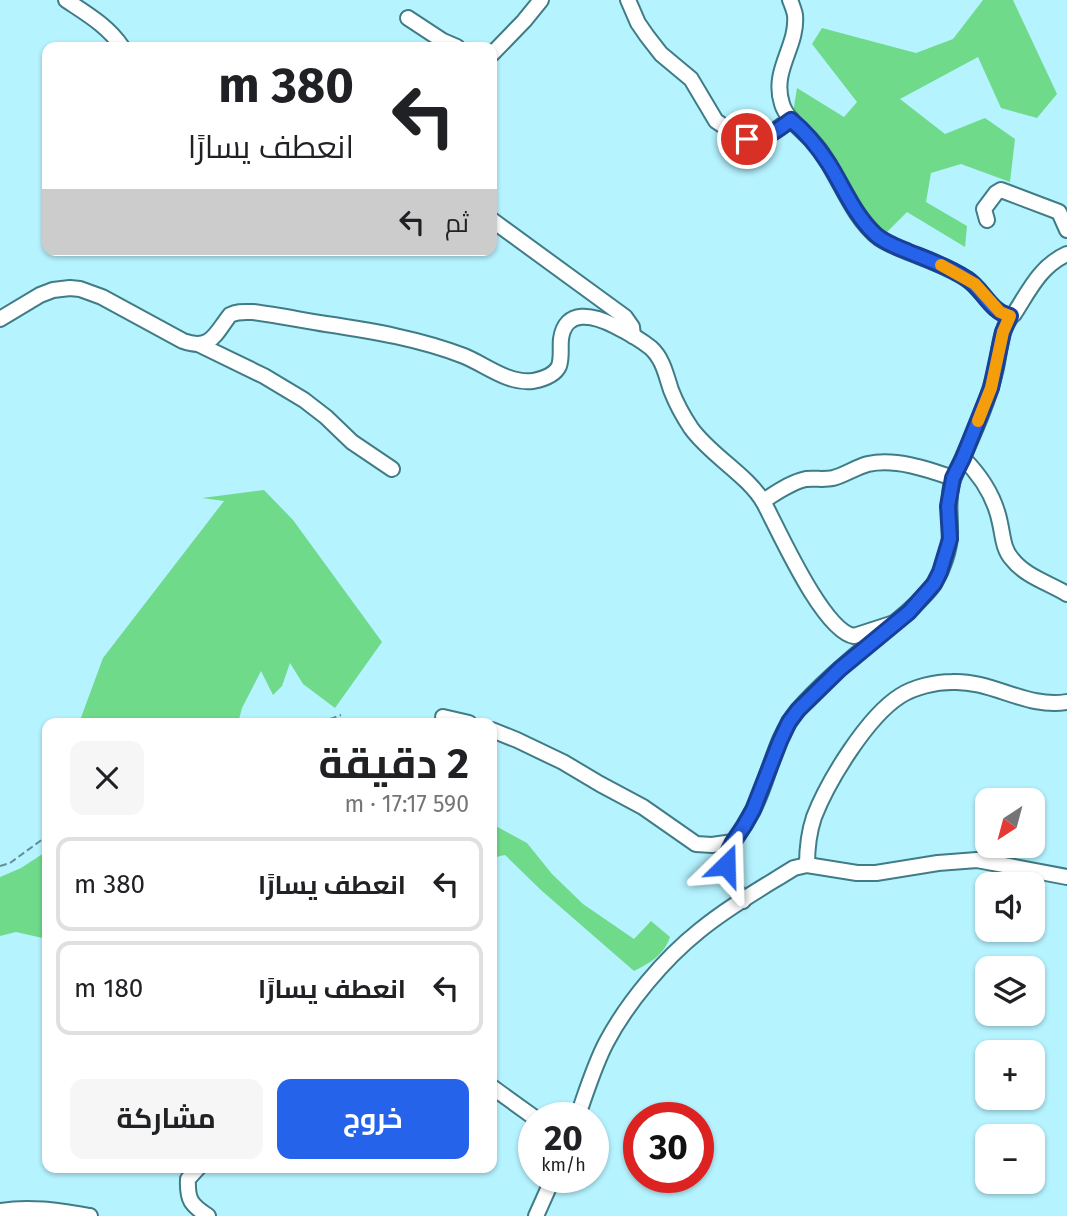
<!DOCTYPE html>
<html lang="ar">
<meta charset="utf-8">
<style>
:root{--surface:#fff;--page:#f6f6f6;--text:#202124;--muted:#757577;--line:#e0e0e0;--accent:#2563eb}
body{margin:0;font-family:"Fira Sans",Cairo,sans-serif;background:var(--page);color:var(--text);direction:rtl;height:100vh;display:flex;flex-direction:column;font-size:26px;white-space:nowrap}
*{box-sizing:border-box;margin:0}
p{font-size:23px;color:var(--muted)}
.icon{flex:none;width:38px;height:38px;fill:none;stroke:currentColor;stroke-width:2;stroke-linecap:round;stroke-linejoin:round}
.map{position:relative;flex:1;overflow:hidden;direction:ltr}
.panel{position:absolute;left:42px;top:718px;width:455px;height:455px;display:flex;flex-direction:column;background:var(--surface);border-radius:14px;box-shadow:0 2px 5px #0004;direction:rtl}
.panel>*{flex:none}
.guide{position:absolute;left:42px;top:42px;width:455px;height:214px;border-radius:14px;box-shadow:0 2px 5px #0004;direction:rtl;background:#fff;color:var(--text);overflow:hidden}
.needle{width:46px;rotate:216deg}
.controls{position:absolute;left:975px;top:788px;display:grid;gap:14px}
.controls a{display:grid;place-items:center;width:70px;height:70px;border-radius:14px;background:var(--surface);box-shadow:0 2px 5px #0004;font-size:35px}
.speed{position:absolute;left:518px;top:1102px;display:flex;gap:14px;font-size:35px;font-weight:700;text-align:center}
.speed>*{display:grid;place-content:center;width:91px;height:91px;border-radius:50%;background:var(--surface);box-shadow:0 2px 5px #0004;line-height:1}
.speed small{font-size:18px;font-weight:400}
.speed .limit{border:10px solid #d22;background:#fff;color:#111}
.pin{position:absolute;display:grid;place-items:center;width:60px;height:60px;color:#fff;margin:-30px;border:4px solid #fff;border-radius:50%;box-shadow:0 2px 7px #0007}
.me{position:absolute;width:77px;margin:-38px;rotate:22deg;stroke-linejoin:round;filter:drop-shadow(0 0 5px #0008)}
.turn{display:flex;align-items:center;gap:24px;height:147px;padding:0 28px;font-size:32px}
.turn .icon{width:91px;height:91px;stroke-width:2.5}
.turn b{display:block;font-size:49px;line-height:60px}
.then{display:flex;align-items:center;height:66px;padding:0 28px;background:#0003;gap:14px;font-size:26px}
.round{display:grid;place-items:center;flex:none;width:74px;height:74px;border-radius:14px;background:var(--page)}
.headline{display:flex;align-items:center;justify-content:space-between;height:119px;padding:0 28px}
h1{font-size:42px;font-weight:700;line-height:52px}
.cta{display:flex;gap:14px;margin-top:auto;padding:14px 28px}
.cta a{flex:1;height:80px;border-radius:14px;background:var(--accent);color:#fff;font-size:28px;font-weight:700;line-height:80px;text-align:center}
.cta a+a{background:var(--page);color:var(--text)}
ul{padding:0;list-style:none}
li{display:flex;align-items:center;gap:21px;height:94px;margin:0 14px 10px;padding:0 14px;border:4px solid var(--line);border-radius:14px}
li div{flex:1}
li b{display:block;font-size:26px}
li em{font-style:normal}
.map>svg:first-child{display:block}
.green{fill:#70da8b}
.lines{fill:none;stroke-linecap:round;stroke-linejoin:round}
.minor-casing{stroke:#407c86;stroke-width:18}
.path{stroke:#648f97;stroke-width:2;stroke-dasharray:7 3.5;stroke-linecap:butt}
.minor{stroke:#fff;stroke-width:14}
.route-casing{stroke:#184099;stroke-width:18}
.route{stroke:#2563eb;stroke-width:12}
.slow{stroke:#f59e0b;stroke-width:12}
</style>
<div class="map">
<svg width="1067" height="1216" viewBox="0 0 1067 1216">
<rect width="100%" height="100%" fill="#b5f3ff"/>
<g class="green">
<polygon points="983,0 1013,0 1057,94 1037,118 1001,108 978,57 900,99 945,134 985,118 1015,139 1010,182 961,164 931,173 926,202 967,226 965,247 907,212 883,236 874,230 793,113 797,88 844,117 857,102 812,44 822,28 916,53 953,39"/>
<polygon points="264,490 293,520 382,642 335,708 303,684 290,663 282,686 273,695 261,671 242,708 238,723 79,723 103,658 224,501 202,498"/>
<path d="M 492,824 L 527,843 L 552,874 L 583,904 L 634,939 L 651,921 L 670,937 C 664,955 650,963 634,971 L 542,891 L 505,855 L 492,858 Z"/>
<polygon points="47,851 47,939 16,932 0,936 0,877 21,868"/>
</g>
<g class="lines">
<g class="minor-casing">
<g id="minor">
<path d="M 66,0 C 87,14 108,26 122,47"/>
<polyline points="628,0 638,23 647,36 661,54 691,79 716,121 740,137 755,140 764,138 791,119"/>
<path d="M 790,0 C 792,5 794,10 795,15 C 798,47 771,70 782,104 C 787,121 809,135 819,149 C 840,177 851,216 879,238 C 888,244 899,248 908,252 C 928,260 949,267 967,279 C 983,289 991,313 1011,316"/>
<polyline points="408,18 443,41 457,47"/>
<polyline points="492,54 524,21 541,0"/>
<polyline points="492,220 625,317 632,327 633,336"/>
<polyline points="987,220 984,209 996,193 1001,190 1059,212 1067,230"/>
<path d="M 0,319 L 40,295 L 53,290 L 70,288 L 80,289 L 102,297 L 183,341 C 211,351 215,334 230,315 C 238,311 244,312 253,312 C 277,315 301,320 326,324 C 373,331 420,339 464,356 C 486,365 508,384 533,381 C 543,379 555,375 559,366 C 562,357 560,348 561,339 C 565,308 594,315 615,326 C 627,332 640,339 651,348 C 663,359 666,375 671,390 C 676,403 683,416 691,428 C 711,456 748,475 764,503 C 779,531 823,631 854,636 L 894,623"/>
<polyline points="200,345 264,376 304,400 326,417 352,442 392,469"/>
<path d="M 963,458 C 981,476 995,497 1000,523 C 1003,536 1003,549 1012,559 C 1025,576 1049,583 1067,594"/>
<path d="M 763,501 C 776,493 791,482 806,479 C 815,478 824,480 833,478 C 845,475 856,467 868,464 C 895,458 927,469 953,478"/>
<polyline points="443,717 469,723"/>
<polyline points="492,730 517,740 563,762 600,784 643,807 696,844 712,845 733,842"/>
<path d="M 807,865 C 807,850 809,832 814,817 C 828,781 867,717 900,696 C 914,687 935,682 952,682 C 992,680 1027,709 1067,702"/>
<path d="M 743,901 C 711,853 734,849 755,806 C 770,775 775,737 798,710 C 822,682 856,655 884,631 C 901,618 917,605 931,588 C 942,573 951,548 950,529 C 950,514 948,501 951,487 C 953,476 959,467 963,457 C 976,428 989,399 996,368 C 1000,350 1000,326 1014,314 C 1029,291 1040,266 1067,254"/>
<polyline points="492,1087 535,1118"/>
<path d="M 577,1118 C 586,1093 594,1066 606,1043 C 627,1003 664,959 699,931 C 728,907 762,888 794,868 L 807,865 L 857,873 L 876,873 L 938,863 L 977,860 L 1067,877"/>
<path d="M 199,1167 L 188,1179 C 187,1200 191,1205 208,1216"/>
<path d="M 0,1211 C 31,1206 59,1211 90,1216"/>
<polyline points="536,1216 553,1178"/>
</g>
</g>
<g class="path">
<polyline points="320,723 341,715"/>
<polyline points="0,866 10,863 47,836"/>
</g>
<use href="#minor" class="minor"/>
</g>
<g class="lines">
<g class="route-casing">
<path id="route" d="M 726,865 L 728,852 L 733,842 L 744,826 L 753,810 L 780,741 L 789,722 L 798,710 L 840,669 L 909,612 L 934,584 L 940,572 L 950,539 L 948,506 L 953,478 L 963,458 L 991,388 L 1003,332 L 1010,316 C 991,313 983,289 967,279 C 949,267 929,260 909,252 C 897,247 885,243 876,235 C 855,216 844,188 829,164 C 818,147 806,132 791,120 C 777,130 765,141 747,139"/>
</g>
<use href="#route" class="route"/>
<polyline class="slow" points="941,265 975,284 1000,312 1010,316 1003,332 991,388 978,421"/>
</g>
</svg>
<div class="controls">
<a><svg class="needle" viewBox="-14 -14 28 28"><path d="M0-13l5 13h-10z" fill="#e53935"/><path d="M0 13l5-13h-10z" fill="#757577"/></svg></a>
<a><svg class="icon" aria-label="sound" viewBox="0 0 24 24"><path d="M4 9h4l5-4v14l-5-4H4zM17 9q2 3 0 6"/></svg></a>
<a><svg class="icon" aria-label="layers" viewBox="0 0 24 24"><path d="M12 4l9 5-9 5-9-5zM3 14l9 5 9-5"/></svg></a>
<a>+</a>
<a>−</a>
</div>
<div class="speed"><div>20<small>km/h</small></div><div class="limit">30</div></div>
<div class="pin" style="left:747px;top:139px;background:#d93025"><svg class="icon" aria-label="arrive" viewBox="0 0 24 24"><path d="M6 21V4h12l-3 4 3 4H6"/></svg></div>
<svg class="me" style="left:726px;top:865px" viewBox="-20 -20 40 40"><path d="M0-17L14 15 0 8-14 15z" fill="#2563eb" stroke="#fff" stroke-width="4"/></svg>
<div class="guide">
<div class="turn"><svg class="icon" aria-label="left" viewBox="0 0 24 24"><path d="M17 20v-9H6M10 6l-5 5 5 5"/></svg><div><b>380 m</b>انعطف يسارًا</div></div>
<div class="then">ثم<svg class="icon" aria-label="left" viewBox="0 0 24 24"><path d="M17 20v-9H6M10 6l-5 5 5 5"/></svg></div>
</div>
<section class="panel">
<div class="headline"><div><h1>2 دقيقة</h1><p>590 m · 17:17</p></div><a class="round"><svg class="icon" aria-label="close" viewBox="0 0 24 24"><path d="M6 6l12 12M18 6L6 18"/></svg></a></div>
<ul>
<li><svg class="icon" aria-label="left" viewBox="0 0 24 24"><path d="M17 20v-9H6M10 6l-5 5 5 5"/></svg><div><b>انعطف يسارًا</b></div><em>380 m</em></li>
<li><svg class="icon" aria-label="left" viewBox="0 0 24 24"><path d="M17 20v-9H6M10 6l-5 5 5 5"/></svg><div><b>انعطف يسارًا</b></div><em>180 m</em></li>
</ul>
<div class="cta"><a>خروج</a><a>مشاركة</a></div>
</section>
</div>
